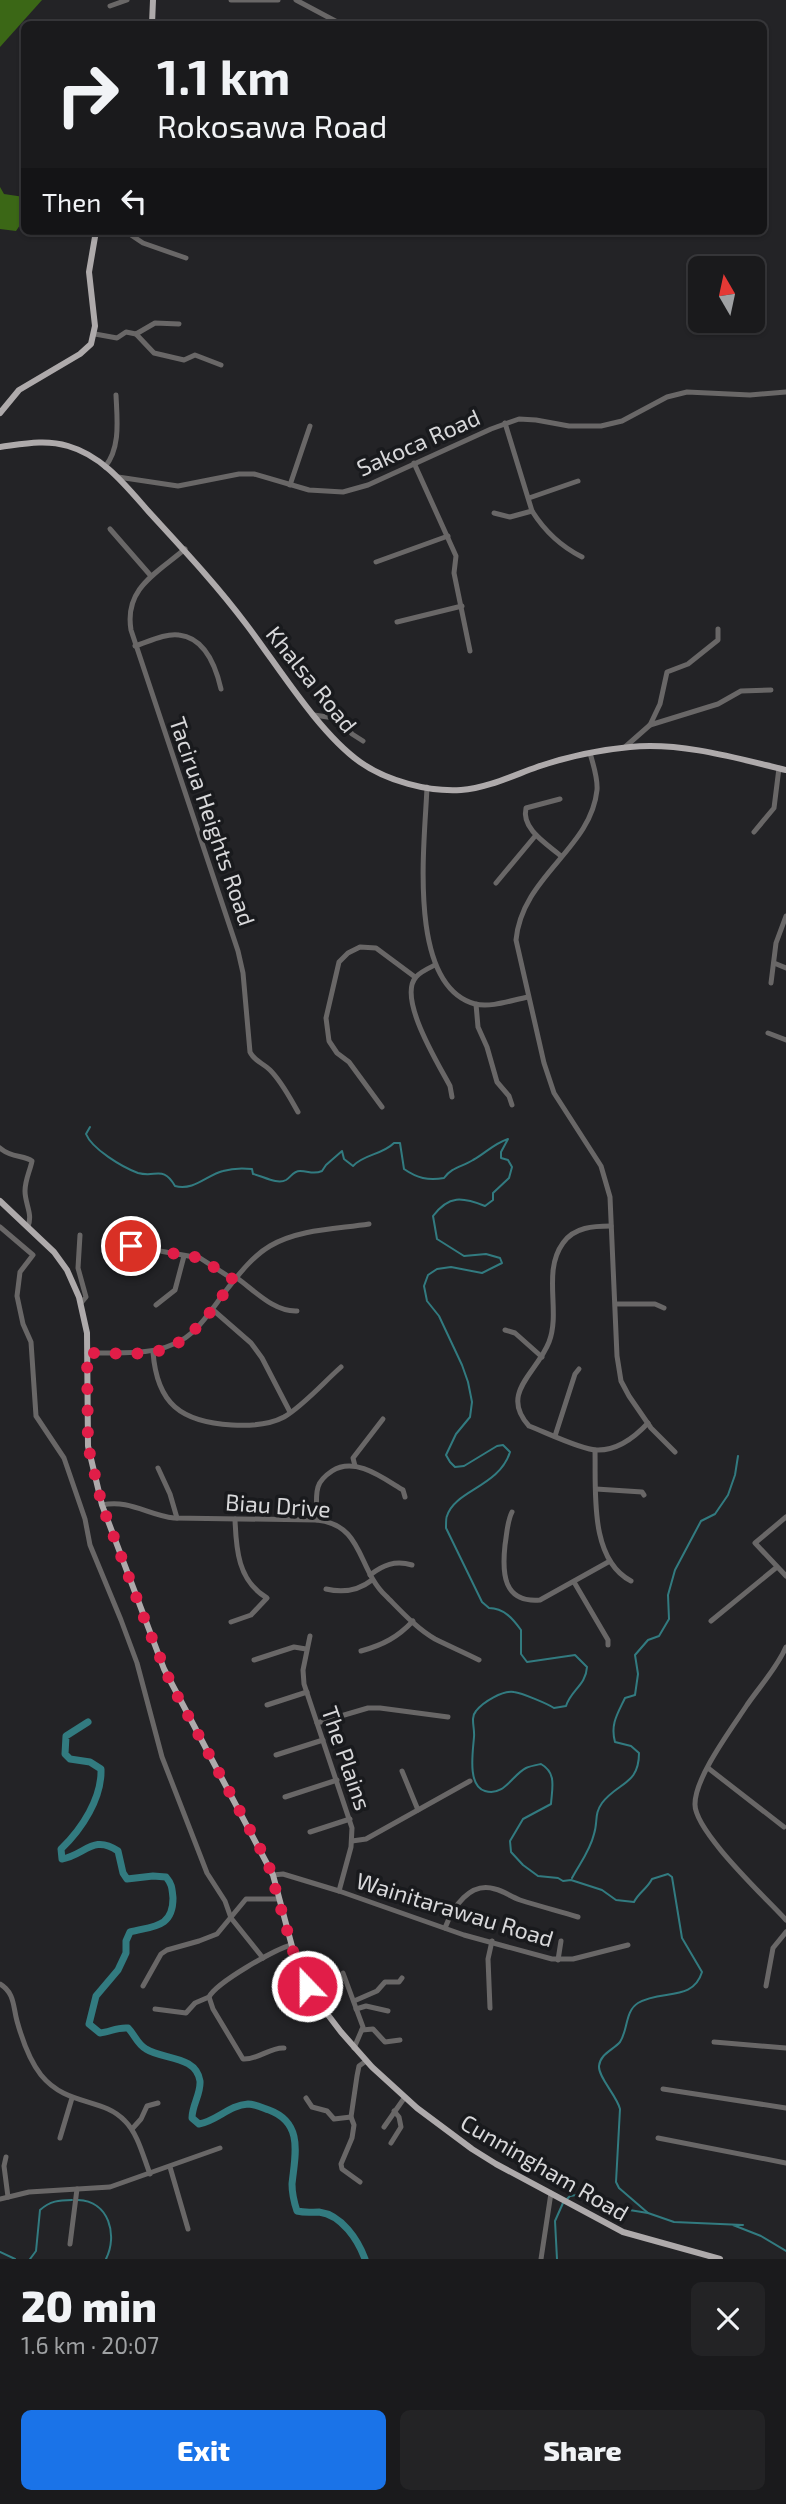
<!DOCTYPE html>
<meta charset="utf-8">
<style>
:root{--surface:#1a1a1c;--page:#232325;--text:#f1f3f6;--muted:#9fa1a3;--line:#38383b;--accent:#1a73e8}
body{margin:0;font-family:"Exo 2",sans-serif;background:var(--page);color:var(--text);height:100vh;display:flex;flex-direction:column;font-size:26px;white-space:nowrap}
*{box-sizing:border-box;margin:0}
p{font-size:23px;color:var(--muted)}
.icon{flex:none;width:38px;height:38px;fill:none;stroke:currentColor;stroke-width:2;stroke-linecap:round;stroke-linejoin:round}
.map{position:relative;height:2259px;overflow:hidden}
.sheet{display:flex;flex-direction:column;background:var(--surface);flex:1}
.sheet>*{flex:none}
.top-card{position:absolute;left:21px;top:21px;width:746px;height:214px;border-radius:10px;box-shadow:0 2px 5px #0004,0 0 0 2px var(--line);background:#1a1a1c;color:var(--text);overflow:hidden}
.needle{width:46px;rotate:351deg}
.tools{position:absolute;left:688px;top:256px;display:grid;gap:14px}
.tools a{display:grid;place-items:center;width:77px;height:77px;border-radius:10px;background:var(--surface);box-shadow:0 2px 5px #0004,0 0 0 2px var(--line);font-size:35px}
.pin{position:absolute;display:grid;place-items:center;width:60px;height:60px;color:#fff;margin:-30px;border:4px solid #fff;border-radius:50%;box-shadow:0 2px 7px #0007}
.me{position:absolute;width:77px;margin:-38px;rotate:338deg;stroke-linejoin:round;filter:drop-shadow(0 0 5px #0008)}
.turn{display:flex;align-items:center;gap:24px;height:147px;padding:0 21px;font-size:32px}
.turn .icon{width:91px;height:91px;stroke-width:2.5}
.turn b{display:block;font-size:49px;line-height:60px}
.then{display:flex;align-items:center;height:66px;padding:0 21px;background:#0003;gap:14px;font-size:26px}
.round{display:grid;place-items:center;flex:none;width:74px;height:74px;border-radius:10px;background:var(--page)}
.summary{display:flex;align-items:center;justify-content:space-between;height:119px;padding:0 21px}
h1{font-size:42px;font-weight:800;line-height:52px}
.primary-button{display:flex;gap:14px;margin-top:auto;padding:14px 21px}
.primary-button a{flex:1;height:80px;border-radius:10px;background:var(--accent);color:#fff;font-size:28px;font-weight:800;line-height:80px;text-align:center}
.primary-button a+a{background:var(--page);color:var(--text)}
.map>svg:first-child{display:block}
.forest{fill:#3b6716}
.lines{fill:none;stroke-linecap:round;stroke-linejoin:round}
.stream{stroke:#327b80;stroke-width:2}
.river{stroke:#327b80;stroke-width:7}
.minor{stroke:#696767;stroke-width:5}
.major{stroke:#aeaaab;stroke-width:6}
.route{stroke:#e11d48;stroke-width:12;stroke-dasharray:0 21.6}
.labels{text-anchor:middle;dominant-baseline:central;stroke-width:7;stroke-linejoin:round;paint-order:stroke}
.street-label{font-size:23px;fill:#d8d8da;stroke:#191a1d}
</style>
<div class="map">
<svg width="786" height="2259" viewBox="0 0 786 2259">
<rect width="100%" height="100%" fill="#232326"/>
<g class="forest">
<polygon points="0,0 42,0 0,47"/>
<polygon points="0,187 4,194 24,197 24,219 16,231 0,229"/>
</g>
<g class="lines">
<g class="stream">
<path d="M 90,1127 L 86,1134 C 92,1149 122,1167 138,1173 C 156,1178 163,1165 175,1186 C 194,1191 207,1175 223,1171 C 233,1168 243,1168 252,1169 L 253,1174 C 263,1176 277,1185 286,1180 C 291,1177 293,1171 300,1171 C 309,1171 313,1175 322,1171 L 326,1165 L 342,1151 L 344,1159 L 353,1166 C 364,1154 382,1155 394,1143 L 400,1143 L 404,1169 C 417,1178 428,1181 444,1178 C 452,1167 462,1167 473,1160 C 486,1153 493,1144 508,1139 L 501,1152 L 501,1158 L 508,1160 L 512,1167 L 509,1178 L 493,1193 L 493,1200 L 485,1206 C 462,1197 449,1195 433,1216 L 437,1239 L 464,1256 L 486,1254 L 500,1258 L 502,1263 L 482,1273 L 451,1267 L 437,1269 L 428,1275 L 424,1286 L 427,1301 L 439,1316 L 462,1365 L 468,1382 L 472,1402 L 470,1417 L 456,1434 L 446,1455 L 450,1462 L 455,1467 L 464,1466 L 497,1446 L 503,1445 L 510,1452 C 499,1487 455,1490 447,1516 C 446,1517 446,1527 446,1528 L 482,1602 L 489,1608 C 504,1608 513,1619 521,1630 L 521,1654 L 527,1662 L 575,1655 L 587,1667 C 586,1685 571,1690 566,1706 L 554,1708 C 548,1704 522,1693 514,1692 C 503,1690 483,1702 476,1711 C 470,1718 475,1728 474,1737 C 473,1751 467,1786 485,1791 C 504,1797 512,1775 526,1768 C 530,1766 536,1765 541,1764 C 557,1773 552,1788 551,1804 L 523,1819 L 510,1841 L 511,1852 L 523,1865 L 538,1876 L 558,1878 L 563,1881 L 571,1880 L 602,1890 L 616,1900 L 634,1902 C 639,1892 647,1889 652,1879 L 668,1874 L 672,1877 L 682,1938 L 702,1972 C 693,2002 661,1989 638,2003 C 625,2011 628,2030 620,2042 C 613,2050 600,2054 599,2066 C 598,2077 617,2096 620,2109 L 616,2182 L 619,2188 L 648,2213 L 674,2222 L 743,2225 L 733,2225 L 761,2236 L 786,2251"/>
<path d="M 572,1878 C 580,1863 590,1851 594,1834 C 598,1822 594,1814 602,1803 C 618,1782 639,1785 639,1753 L 631,1746 L 615,1742 C 610,1724 618,1713 625,1698 L 635,1695 L 638,1674 L 635,1655 L 648,1640 L 659,1636 L 669,1619 L 668,1595 L 675,1570 L 701,1521 L 715,1514 L 728,1495 L 735,1475 L 738,1456"/>
<polyline points="567,2199 570,2196 584,2194 617,2208 648,2213"/>
<path d="M 78,2200 C 109,2201 118,2235 106,2259"/>
<polyline points="0,2252 15,2259"/>
<path d="M 30,2259 L 36,2251 L 40,2210 C 50,2201 59,2200 72,2200"/>
<polyline points="557,2259 555,2221 563,2203"/>
</g>
<path class="river" d="M 88,1722 L 66,1736 L 65,1754 L 70,1759 L 90,1762 L 101,1769 C 102,1798 82,1829 61,1849 L 62,1859 C 85,1855 93,1834 118,1851 L 123,1873 L 127,1879 L 153,1876 L 166,1877 C 172,1884 172,1888 173,1898 C 173,1928 153,1926 130,1932 L 126,1941 L 126,1953 L 118,1970 L 96,1996 L 89,2024 L 100,2033 C 110,2032 117,2027 128,2028 C 135,2035 137,2044 146,2049 C 163,2060 196,2055 200,2081 C 201,2094 192,2105 192,2118 L 199,2124 C 217,2121 229,2105 248,2104 C 255,2104 263,2108 269,2110 C 304,2123 295,2155 292,2184 C 292,2193 294,2202 297,2211 C 305,2213 311,2212 319,2212 C 342,2215 358,2240 365,2259"/>
<g class="minor">
<polyline points="231,0 278,0"/>
<polyline points="296,0 341,24"/>
<polyline points="110,6 127,0"/>
<polyline points="125,231 143,243 186,258"/>
<polyline points="95,334 117,338 126,332 136,334 155,323 179,324"/>
<polyline points="136,334 154,353 184,360 195,355 221,365"/>
<path d="M 505,423 L 532,511 C 544,530 562,547 582,557"/>
<polyline points="414,463 456,556 454,573 470,651"/>
<path d="M 105,467 C 121,447 117,419 116,395"/>
<polyline points="118,477 178,486 239,474 254,474 309,490 343,492 368,485 491,429 519,419 536,420 569,426 601,426 622,421 667,397 687,392 750,395 786,392"/>
<polyline points="290,485 310,426"/>
<polyline points="529,498 578,481"/>
<polyline points="494,513 510,517 532,511"/>
<polyline points="110,529 151,576"/>
<path d="M 185,549 C 157,573 124,588 131,630 L 238,951 L 243,973 L 250,1052 C 254,1061 263,1063 270,1070 C 282,1082 290,1098 298,1112"/>
<polyline points="376,562 448,536"/>
<polyline points="397,622 462,606"/>
<path d="M 135,646 C 148,642 165,633 179,635 C 206,638 216,667 221,689"/>
<polyline points="314,715 341,719 352,734 363,741"/>
<polyline points="650,725 718,704 741,691 771,690"/>
<polyline points="625,747 650,725 660,704 667,672 688,664 718,640 718,629"/>
<path d="M 590,753 C 593,764 598,778 597,790 C 591,849 522,876 516,940 L 544,1063 L 554,1093 L 601,1166 L 610,1197 L 617,1356 L 621,1381 L 629,1396 L 651,1428 L 675,1452"/>
<path d="M 427,787 C 425,841 406,985 475,1004 C 491,1008 512,1000 528,997"/>
<path d="M 560,799 L 526,808 C 521,829 547,844 561,856"/>
<polyline points="754,832 774,808 779,768"/>
<polyline points="496,883 536,835"/>
<polyline points="774,963 786,968"/>
<path d="M 435,965 C 429,968 420,972 416,977 C 397,998 439,1065 450,1086 L 452,1097"/>
<polyline points="771,983 776,943 786,916"/>
<polyline points="476,1004 478,1027 487,1047 497,1082 509,1096 512,1105"/>
<polyline points="768,1033 786,1040"/>
<polyline points="382,1107 349,1062 337,1053 329,1041 326,1018 339,962 348,953 360,947 376,948 415,977"/>
<path d="M 0,1148 C 11,1158 24,1155 32,1161 C 30,1171 25,1180 25,1191 C 25,1204 33,1214 28,1226"/>
<path d="M 611,1226 C 594,1226 574,1227 563,1243 C 542,1272 561,1311 549,1342 C 537,1373 499,1393 529,1426 C 545,1432 582,1450 596,1450 C 617,1451 635,1437 648,1423"/>
<polyline points="0,1227 33,1255 20,1272 17,1296 23,1324 31,1342 36,1416 64,1458 85,1519 90,1545 121,1620 137,1663 162,1757 207,1873 225,1901 231,1918 263,1958"/>
<polyline points="80,1235 78,1268 86,1297 81,1303"/>
<polyline points="131,1246 200,1258 234,1280"/>
<path d="M 237,1278 C 255,1291 274,1312 297,1311"/>
<polyline points="616,1304 655,1304 664,1308"/>
<polyline points="156,1305 175,1290 184,1256"/>
<polyline points="212,1309 251,1343 262,1358 290,1412"/>
<polyline points="505,1330 515,1333 542,1357"/>
<path d="M 153,1352 C 157,1404 181,1422 232,1425 C 249,1426 269,1425 284,1417 C 303,1406 324,1382 341,1367"/>
<path d="M 87,1353 C 124,1352 165,1358 194,1331 C 207,1318 217,1302 228,1288 C 239,1274 253,1256 270,1246 C 299,1229 337,1229 369,1224"/>
<polyline points="555,1436 575,1374 579,1369"/>
<path d="M 595,1450 C 596,1491 589,1559 631,1581"/>
<polyline points="355,1466 353,1458 383,1419"/>
<polyline points="158,1468 170,1494 177,1518"/>
<polyline points="596,1489 642,1492 644,1495"/>
<path d="M 102,1505 C 129,1499 148,1515 174,1518 L 317,1520 C 364,1525 357,1569 386,1596 C 400,1610 417,1629 435,1639 C 449,1646 465,1653 479,1660"/>
<path d="M 512,1512 C 507,1522 507,1533 505,1545 C 502,1573 503,1603 540,1600 L 610,1561"/>
<polyline points="786,1517 755,1543 786,1576"/>
<path d="M 317,1520 C 317,1510 315,1497 318,1487 C 320,1480 326,1475 332,1471 C 355,1456 383,1478 403,1490 L 405,1497"/>
<path d="M 370,1575 C 383,1565 395,1560 412,1565"/>
<polyline points="574,1582 608,1640 608,1645"/>
<path d="M 326,1589 C 343,1593 358,1591 372,1580"/>
<polyline points="711,1621 777,1567"/>
<path d="M 231,1622 L 251,1615 L 267,1598 C 238,1581 236,1549 235,1519"/>
<polyline points="310,1636 303,1670 304,1684 352,1828 351,1847 339,1891"/>
<path d="M 786,1647 C 777,1668 760,1686 747,1705 C 732,1728 695,1777 695,1804 C 694,1831 766,1898 786,1920"/>
<path d="M 361,1651 C 383,1645 398,1637 413,1621"/>
<polyline points="254,1660 294,1647 306,1649"/>
<polyline points="267,1705 307,1692"/>
<polyline points="317,1723 368,1708 380,1708 448,1717"/>
<polyline points="276,1755 323,1740"/>
<polyline points="708,1768 784,1827"/>
<polyline points="402,1771 418,1810"/>
<polyline points="285,1797 337,1780"/>
<polyline points="310,1832 350,1819"/>
<polyline points="352,1841 366,1839 470,1781"/>
<polyline points="273,1875 283,1874 339,1891 464,1935 552,1959 573,1959 628,1945"/>
<path d="M 445,1928 C 453,1907 470,1881 495,1889 C 504,1891 511,1897 520,1900 C 539,1906 558,1911 578,1917"/>
<polyline points="558,1960 561,1941"/>
<polyline points="343,1973 363,2027 354,2048"/>
<path d="M 0,1984 C 15,1993 13,2007 17,2021 C 22,2039 30,2061 41,2075 C 67,2107 103,2097 125,2121 C 138,2134 143,2156 150,2174"/>
<polyline points="143,1986 161,1954 167,1950 199,1941 217,1934 246,1899 279,1899"/>
<polyline points="766,1986 773,1948 786,1932"/>
<polyline points="354,2001 377,1991 385,1982 399,1982 402,1978"/>
<polyline points="490,2008 488,1959 492,1941"/>
<polyline points="155,2009 186,2013 195,2003 209,1997"/>
<polyline points="356,2009 366,2006 388,2011"/>
<polyline points="362,2030 373,2029 385,2042 400,2040"/>
<polyline points="714,2042 786,2048"/>
<path d="M 284,2048 C 270,2047 258,2060 243,2059 L 213,2009 L 209,1997 C 217,1982 274,1950 291,1945"/>
<polyline points="663,2089 786,2108"/>
<polyline points="306,2098 312,2107 327,2111 334,2119 351,2117"/>
<polyline points="384,2127 405,2097"/>
<polyline points="132,2129 141,2119 147,2106 158,2103"/>
<polyline points="60,2138 72,2098"/>
<polyline points="658,2138 786,2163"/>
<polyline points="391,2143 401,2127 399,2117 394,2111"/>
<polyline points="6,2157 4,2166 8,2197"/>
<polyline points="170,2167 188,2229"/>
<polyline points="360,2182 342,2169 341,2164 352,2138 354,2125 351,2117 357,2076 359,2066 366,2061"/>
<polyline points="0,2199 29,2192 110,2187 220,2148"/>
<polyline points="70,2244 77,2189"/>
<polyline points="541,2259 551,2193"/>
</g>
<g class="major">
<polyline points="152,24 153,0"/>
<polyline points="0,413 19,390 80,354 91,344 95,326 89,272 96,231"/>
<path d="M 0,447 C 23,444 45,439 68,446 C 103,456 126,486 149,512 C 182,548 216,584 246,624 C 278,666 318,732 360,762 C 387,781 428,792 461,790 C 487,788 512,776 537,767 C 566,757 598,750 630,747 C 682,742 736,758 786,770"/>
<polyline points="0,1201 54,1252 67,1270 79,1297 87,1333 88,1446 102,1505 164,1669 273,1875 297,1965 309,1990 341,2032 372,2067 417,2108 472,2149 496,2164 623,2232 720,2259"/>
</g>
</g>
<g class="lines">
<path class="route" d="M 131,1246 L 200,1258 L 234,1280 C 212,1308 192,1346 153,1352 C 132,1355 108,1353 87,1353 L 88,1446 L 102,1505 L 149,1631 L 172,1686 L 268,1863 L 297,1965 L 307,1986"/>
</g>
<g class="labels">
<g class="street-label">
<text transform="translate(418 442) rotate(-24)">Sakoca Road</text>
<text transform="translate(312 679) rotate(51)">Khalsa Road</text>
<text transform="translate(213 821) rotate(71)">Tacirua Heights Road</text>
<text transform="translate(278 1505) rotate(4)">Biau Drive</text>
<text transform="translate(347 1758) rotate(71)">The Plains</text>
<text transform="translate(455 1909) rotate(17)">Wainitarawau Road</text>
<text transform="translate(545 2167) rotate(30)">Cunningham Road</text>
</g>
</g>
</svg>
<div class="tools">
<a><svg class="needle" viewBox="-14 -14 28 28"><path d="M0-13l5 13h-10z" fill="#e53935"/><path d="M0 13l5-13h-10z" fill="#9fa1a3"/></svg></a>
</div>
<div class="pin" style="left:131px;top:1246px;background:#d93025"><svg class="icon" aria-label="arrive" viewBox="0 0 24 24"><path d="M6 21V4h12l-3 4 3 4H6"/></svg></div>
<svg class="me" style="left:307px;top:1986px" viewBox="-20 -20 40 40"><circle r="17" fill="#e11d48" stroke="#fff" stroke-width="3"/><path d="M0-11L8 9 0 5-8 9z" fill="#fff"/></svg>
<div class="top-card">
<div class="turn"><svg class="icon" aria-label="right" viewBox="0 0 24 24"><path d="M7 20v-9h11M14 6l5 5-5 5"/></svg><div><b>1.1 km</b>Rokosawa Road</div></div>
<div class="then">Then<svg class="icon" aria-label="left" viewBox="0 0 24 24"><path d="M17 20v-9H6M10 6l-5 5 5 5"/></svg></div>
</div>
</div>
<section class="sheet">
<div class="summary"><div><h1>20 min</h1><p>1.6 km · 20:07</p></div><a class="round"><svg class="icon" aria-label="close" viewBox="0 0 24 24"><path d="M6 6l12 12M18 6L6 18"/></svg></a></div>
<div class="primary-button"><a>Exit</a><a>Share</a></div>
</section>
